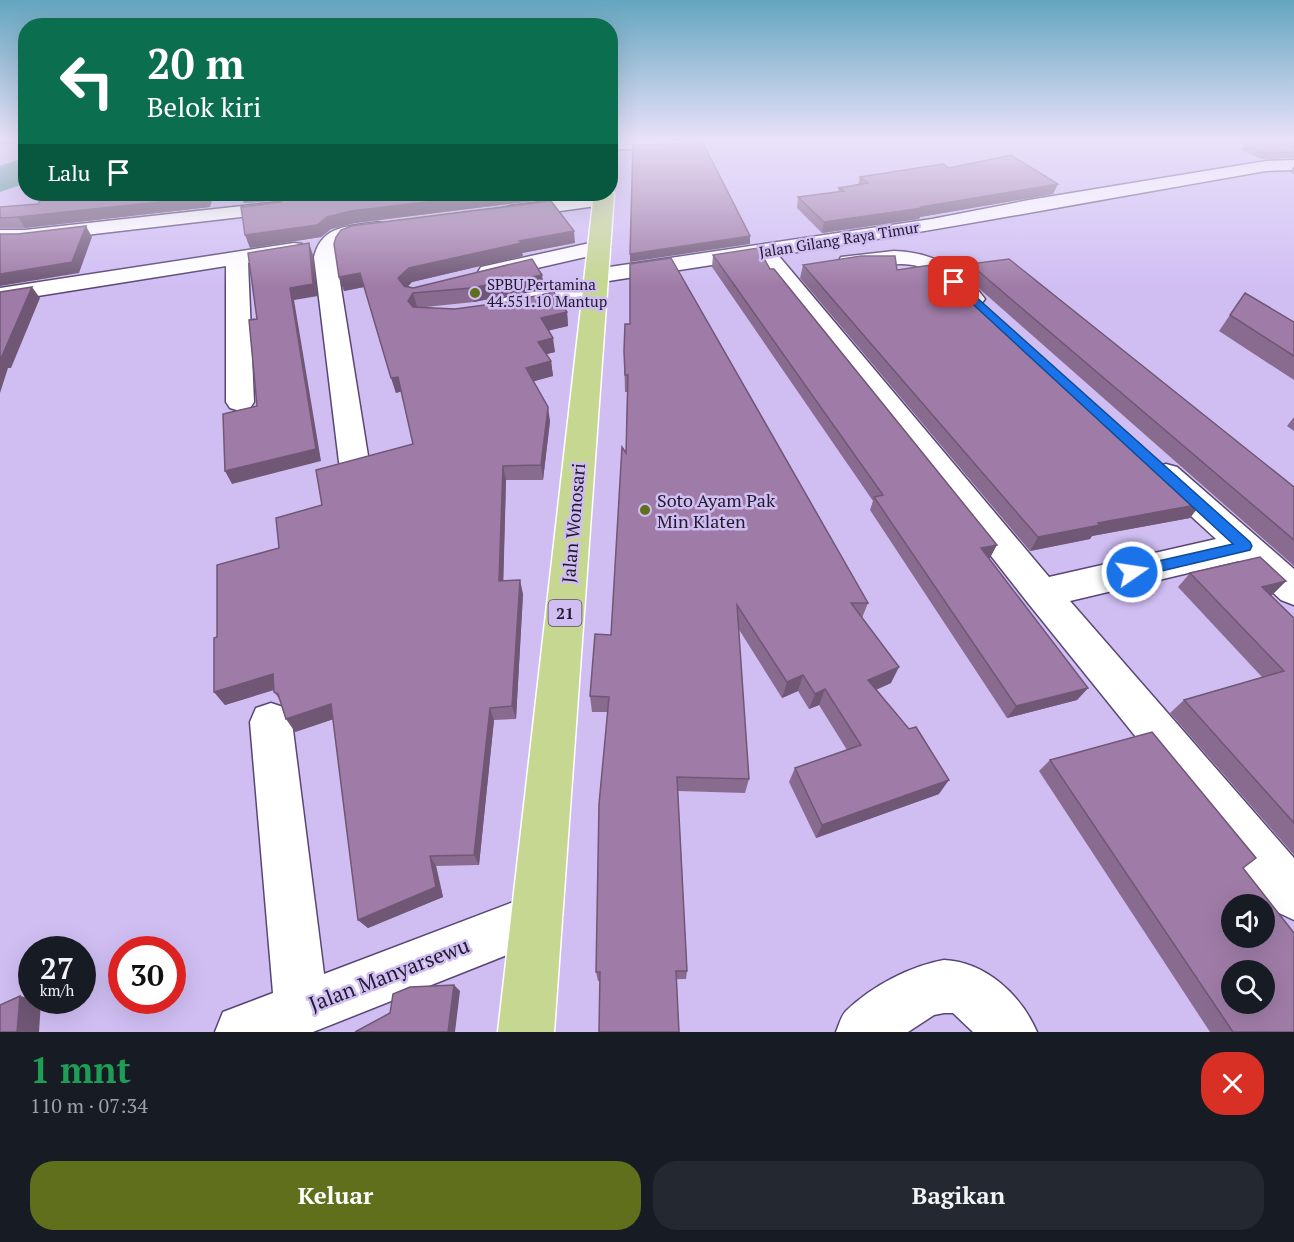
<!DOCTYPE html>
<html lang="id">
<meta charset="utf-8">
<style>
:root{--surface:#171b24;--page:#242831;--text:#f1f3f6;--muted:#9ea1a6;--accent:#5f6f1c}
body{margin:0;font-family:"PT Serif",serif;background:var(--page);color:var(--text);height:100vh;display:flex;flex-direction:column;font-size:22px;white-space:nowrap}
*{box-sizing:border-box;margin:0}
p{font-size:20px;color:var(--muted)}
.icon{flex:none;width:33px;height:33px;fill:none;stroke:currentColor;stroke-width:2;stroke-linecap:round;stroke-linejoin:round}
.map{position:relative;height:1032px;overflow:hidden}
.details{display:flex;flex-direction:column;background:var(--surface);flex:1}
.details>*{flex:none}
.banner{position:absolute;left:18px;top:18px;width:600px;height:183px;border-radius:24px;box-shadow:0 6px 24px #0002;background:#0b6e4f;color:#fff;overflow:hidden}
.buttons{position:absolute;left:1221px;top:894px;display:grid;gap:12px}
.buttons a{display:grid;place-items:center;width:54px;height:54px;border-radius:50%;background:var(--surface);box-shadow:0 6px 24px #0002;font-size:30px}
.speed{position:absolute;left:18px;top:936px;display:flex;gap:12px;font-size:30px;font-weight:700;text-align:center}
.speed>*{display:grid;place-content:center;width:78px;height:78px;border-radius:50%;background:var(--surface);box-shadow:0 6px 24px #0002;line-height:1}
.speed small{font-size:15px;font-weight:400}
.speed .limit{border:9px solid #d22;background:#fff;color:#111}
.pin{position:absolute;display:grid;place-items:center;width:51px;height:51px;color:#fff;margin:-26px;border-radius:12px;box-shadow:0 3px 9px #0006}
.me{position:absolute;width:66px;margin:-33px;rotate:77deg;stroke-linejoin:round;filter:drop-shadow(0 0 4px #0008)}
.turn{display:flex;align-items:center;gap:21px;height:126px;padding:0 30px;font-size:27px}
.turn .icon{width:78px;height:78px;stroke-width:2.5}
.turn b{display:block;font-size:42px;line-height:51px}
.then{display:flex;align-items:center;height:57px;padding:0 30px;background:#0003;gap:12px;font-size:22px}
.round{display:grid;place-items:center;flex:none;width:63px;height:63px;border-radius:24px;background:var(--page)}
.summary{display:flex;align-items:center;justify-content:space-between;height:102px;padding:0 30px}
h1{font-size:36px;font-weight:700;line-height:45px;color:#1e9e55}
.button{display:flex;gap:12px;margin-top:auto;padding:12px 30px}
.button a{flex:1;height:69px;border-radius:24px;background:var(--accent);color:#fff;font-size:24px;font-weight:700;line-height:69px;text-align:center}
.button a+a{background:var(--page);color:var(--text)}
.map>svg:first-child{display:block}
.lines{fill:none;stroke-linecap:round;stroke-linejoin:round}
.river{fill:#3f8f81;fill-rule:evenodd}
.minor-casing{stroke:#584775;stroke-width:3}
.highway-casing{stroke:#fff;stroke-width:3}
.minor{fill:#fff;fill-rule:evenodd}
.highway{fill:#c5d791;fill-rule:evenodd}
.wall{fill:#896b90}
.shaded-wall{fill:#6f5775}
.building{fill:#9f7ca7;stroke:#6f5775;stroke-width:1.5;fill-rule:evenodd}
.route{fill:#1a73e8;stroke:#114b97;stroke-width:1.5}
.poi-dot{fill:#5f6f1c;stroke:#d0bef3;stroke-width:2}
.labels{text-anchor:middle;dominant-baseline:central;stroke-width:5;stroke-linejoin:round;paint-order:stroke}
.far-street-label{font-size:15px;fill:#211a2d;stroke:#d0bef3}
.far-poi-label{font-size:15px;fill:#211a2d;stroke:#d0bef3;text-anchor:start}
.shield{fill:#d0bef3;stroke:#564b68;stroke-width:1.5}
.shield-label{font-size:16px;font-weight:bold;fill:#211a2d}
.poi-label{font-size:18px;fill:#211a2d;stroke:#d0bef3;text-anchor:start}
.street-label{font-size:18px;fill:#211a2d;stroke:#d0bef3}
.near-street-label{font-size:21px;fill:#211a2d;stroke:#d0bef3}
</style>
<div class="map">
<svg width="1294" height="1032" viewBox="0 0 1294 1032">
<rect width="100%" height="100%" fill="#d0bef3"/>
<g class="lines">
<polygon class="river" points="26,157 26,183 0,192 0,166"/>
<g class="minor-casing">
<g id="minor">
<polygon points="610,141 702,141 703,144 701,148 695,149 610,149"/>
<path d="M 1294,160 L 1294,170 L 1266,171 C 1103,199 941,230 778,255 L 1049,577 L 1216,539 L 1155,483 L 1150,475 L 1155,467 L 1166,464 L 1177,467 L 1294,569 L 1294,605 L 1281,600 L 1239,561 L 1070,601 L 1294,858 L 1294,920 L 1277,912 L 1028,603 L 757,258 L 602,282 L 607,287 L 603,292 L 512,310 L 504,308 L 500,303 L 504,298 L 512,296 L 589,281 L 585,276 L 588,271 L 596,269 L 932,219 L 1029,200 L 1266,161 Z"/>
<polygon points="603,194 610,196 613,200 610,204 510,218 503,216 500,212 503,208 510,206"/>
<polygon points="278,202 285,204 288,208 285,212 25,242 0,242 0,230 25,230"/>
<path d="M 378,222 L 385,224 L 388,228 L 385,232 C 365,237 341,233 336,257 L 369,462 L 365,469 L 354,472 L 343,469 L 339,462 L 314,257 C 322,224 349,227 378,222 Z"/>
<polygon points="599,241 607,242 610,247 607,252 489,279 481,277 478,272 481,267"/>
<polygon points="294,243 302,244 305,249 302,254 248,263 254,402 250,408 240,411 230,408 226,402 226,266 0,302 0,288"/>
<path d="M 894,251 C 931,252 963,268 985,299 L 981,304 C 956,310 943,276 920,267 C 895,258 867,273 841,267 L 838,262 L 841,257 Z"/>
<polygon points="271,703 286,708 292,722 324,974 537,893 555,900 562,918 555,936 313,1032 215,1032 223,1012 273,993 250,722 256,708"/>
<path d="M 944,960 C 986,962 1021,995 1037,1032 L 973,1032 L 953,1013 L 944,1013 L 934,1015 L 908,1032 L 836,1032 C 839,1025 841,1016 846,1011 C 872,986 910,966 944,960 Z"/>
</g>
</g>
<g class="highway-casing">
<polygon id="highway" points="610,190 614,194 554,1032 498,1032 594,194 610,194"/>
</g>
<use href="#minor" class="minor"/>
<use href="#highway" class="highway"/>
</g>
<g class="wall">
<polygon points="1294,141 1294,158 1261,159 1241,150 1244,144"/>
<polygon points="1294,166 1294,174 1290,172"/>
<polygon points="949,168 1053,194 920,217 919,219 822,233 797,208 798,197 838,192 839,188 858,185 860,177"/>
<polygon points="240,194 572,194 572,196 355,223 331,229 321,237 250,248 282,201 279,200 244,203"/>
<polygon points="38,204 210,207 25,228 0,228 0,207"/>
<polygon points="575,243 522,253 523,256 412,282 408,286 413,288 544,288 474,302 416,308 567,312 568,326 549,330 555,352 546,354 551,361 553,376 533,381 550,421 543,480 506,480 503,580 523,594 516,719 494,720 479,865 436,866 443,897 368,928 358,920 333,719 295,732 280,700 274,692 274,690 225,705 214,692 217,637 279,548 322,505 413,444 402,391 396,393 364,287 344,291 339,277"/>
<polygon points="713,255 770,269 990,558 988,559 1088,688 1077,700 1007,718 870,510 873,501 712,267"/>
<polygon points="970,264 1294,487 1294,566 966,277"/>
<polygon points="803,265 897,270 1190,518 1092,536 1090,539 1030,551 800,278"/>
<polygon points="1245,293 1294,322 1294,380 1219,331"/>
<polygon points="624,351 868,603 862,618 891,683 876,690 939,794 816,838 789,782 795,768 847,750 819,705 809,709 798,691 782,698 738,628 749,779 745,793 678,791 687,971 686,979 598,981 596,972 608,712 592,712 590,696 611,635 626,453 627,392 625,392"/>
<polygon points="1294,417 1294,431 1287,426"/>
<polygon points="1190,573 1286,581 1272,595 1270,595 1294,618 1294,855 1170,713 1184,700 1262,677 1178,587"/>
<polygon points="1050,760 1243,868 1294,1032 1210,1032 1039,771"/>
</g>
<g class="shaded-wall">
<polygon points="0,141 23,141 0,145"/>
<polygon points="1058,184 1053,194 920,217 919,219 822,233 824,222"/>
<polygon points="207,194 214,194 210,207 25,228 18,217"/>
<polygon points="240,194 276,194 279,200 244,203"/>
<polygon points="494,194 572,194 572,196 355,223 331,229 321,237 250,248 245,235 351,211"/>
<polygon points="86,226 92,237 79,273 0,286 0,274"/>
<polygon points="574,231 575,243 522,253 523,256 412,282 402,292 398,278 409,268 519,241"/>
<polygon points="750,236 750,244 630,262 630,254"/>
<polygon points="309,243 313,255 318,296 294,300 321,461 232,484 225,471 316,449 290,288"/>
<polygon points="360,273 364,287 344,291 339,277"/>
<polygon points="542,275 544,288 474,302 471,288"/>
<polygon points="32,287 40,298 11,368 8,368 0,393 0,357"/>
<polygon points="413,293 417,307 412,315 408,301"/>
<polygon points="567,312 568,326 543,332 541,318"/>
<polygon points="553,338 555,352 540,356 538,342"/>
<polygon points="551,361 553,376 528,383 526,368"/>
<polygon points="398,377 403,391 396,393 391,378"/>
<polygon points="548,407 550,421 543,480 541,465"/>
<polygon points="503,466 506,480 503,595 499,581"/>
<polygon points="1201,504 1190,518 1092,536 1090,539 1030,551 1038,537 1098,523"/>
<polygon points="997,545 990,558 973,562 981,548"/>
<polygon points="520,580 523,594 516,719 512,706"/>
<polygon points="1286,581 1272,595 1248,601 1262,587"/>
<polygon points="899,667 891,683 861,696 868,680"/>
<polygon points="273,674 283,687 225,705 214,692"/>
<polygon points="803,675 798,691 782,698 787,682"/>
<polygon points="1088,688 1077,700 1007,718 1016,706"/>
<polygon points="825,689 819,705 809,709 815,694"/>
<polygon points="331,704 340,717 295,732 286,719"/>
<polygon points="490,708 494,720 479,865 474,855"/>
<polygon points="949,780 939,794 816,838 822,825"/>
<polygon points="430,856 436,866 443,897 368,928 358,920"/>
<polygon points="454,985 460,991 455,1032 448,1032"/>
<polygon points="20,996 32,999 32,1000 41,1002 39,1032 17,1032"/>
</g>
<g class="building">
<polygon points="1255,141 1294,141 1294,152 1265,153 1244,144"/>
<polygon points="703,143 750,236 630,254 633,145"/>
<polygon points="1011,155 1058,184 921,207 922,208 824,222 798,197 844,191 839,188 868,183 860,177 943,164 949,168"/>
<polygon points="87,194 207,194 206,197 18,217 0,218 0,207 38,204 42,198"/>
<polygon points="284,194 494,194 351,211 327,217 317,225 245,235 241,207 281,202 286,196"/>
<polygon points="551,201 574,231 519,241 521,243 409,268 398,278 404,286 413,288 532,259 542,275 471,288 413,293 408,301 413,307 455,309 507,302 554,292 567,312 541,318 553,338 538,342 551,361 526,368 548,407 541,465 503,466 499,581 520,580 512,706 490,708 474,855 430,856 436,887 358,920 331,704 286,719 278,694 274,692 273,674 214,692 214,638 217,637 217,565 279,548 276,518 322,505 316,470 413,444 398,377 391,378 360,273 339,277 334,244 336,237 341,230 351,226"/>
<polygon points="86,226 72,262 0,274 0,234 18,234"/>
<polygon points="309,243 313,284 290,288 316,449 225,471 223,414 257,406 249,320 257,319 248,253"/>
<polygon points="758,248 770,269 774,269 997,545 981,548 1088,688 1016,706 874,497 883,495 713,255"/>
<polygon points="861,256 895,256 897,270 931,265 935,269 940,269 1201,504 1098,523 1100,525 1038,537 803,265"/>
<polygon points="671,258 868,603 851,603 899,667 868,680 909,729 916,727 949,780 822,825 795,768 861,745 825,689 815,694 803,675 787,682 737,605 749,779 677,777 687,971 676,971 679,1032 599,1032 600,972 596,972 599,804 609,697 590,696 595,634 611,635 622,447 626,453 628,375 625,375 624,351 625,324 630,324 630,264"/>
<polygon points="1009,259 1294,487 1294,540 970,264"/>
<polygon points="32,287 2,356 0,357 0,292"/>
<polygon points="1245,293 1294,322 1294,356 1230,315"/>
<polygon points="1260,557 1286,581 1262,587 1294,618 1294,823 1184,700 1284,671 1190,573"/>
<path d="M 1152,732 L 1256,858 L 1243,868 L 1294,933 L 1294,1032 L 1233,1032 L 1050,760 ZM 1232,904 L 1264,904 L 1264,938 L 1232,938 ZM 1232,970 L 1264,970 L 1264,1004 L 1232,1004 Z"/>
<polygon points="454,985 448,1032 355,1032 390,1013 393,994 410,987"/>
<polygon points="20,996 17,1032 0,1032 0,1005"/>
</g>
<linearGradient id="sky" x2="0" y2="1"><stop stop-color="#64a5bf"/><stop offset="0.49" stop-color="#eae2fa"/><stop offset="1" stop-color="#eae2fa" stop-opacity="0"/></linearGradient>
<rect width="1294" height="286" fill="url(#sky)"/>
<polygon class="route" points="951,280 957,280 1250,542 1252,546 1250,550 1132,578 1126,576 1124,572 1126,568 1132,567 1233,544 951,284"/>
<g class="poi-dot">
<circle cx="475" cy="293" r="6"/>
<circle cx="645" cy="510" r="6"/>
</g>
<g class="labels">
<g class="far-street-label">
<text transform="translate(839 239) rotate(-9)">Jalan Gilang Raya Timur</text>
</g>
<g class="far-poi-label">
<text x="487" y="284">SPBU Pertamina<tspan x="487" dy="17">44.551.10 Mantup</tspan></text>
</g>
<rect class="shield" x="548.5" y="600" width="33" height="26" rx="4.5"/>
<g class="shield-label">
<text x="565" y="613">21</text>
</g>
<g class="poi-label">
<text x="657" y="500">Soto Ayam Pak<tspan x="657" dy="21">Min Klaten</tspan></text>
</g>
<g class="street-label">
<text transform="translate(573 523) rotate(-85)">Jalan Wonosari</text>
</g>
<g class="near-street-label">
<text transform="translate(389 974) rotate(-21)">Jalan Manyarsewu</text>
</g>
</g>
</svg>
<div class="buttons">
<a><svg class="icon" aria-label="sound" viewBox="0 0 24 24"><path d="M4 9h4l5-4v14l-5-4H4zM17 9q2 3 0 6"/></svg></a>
<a><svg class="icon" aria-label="search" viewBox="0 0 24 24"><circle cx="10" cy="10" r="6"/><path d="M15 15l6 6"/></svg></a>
</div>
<div class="speed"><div>27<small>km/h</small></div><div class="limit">30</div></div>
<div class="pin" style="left:954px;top:282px;background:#d93025"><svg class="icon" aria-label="arrive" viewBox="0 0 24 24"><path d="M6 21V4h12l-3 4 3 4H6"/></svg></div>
<svg class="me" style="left:1132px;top:572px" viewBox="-20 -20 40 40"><circle r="17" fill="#1a73e8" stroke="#fff" stroke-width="3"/><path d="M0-11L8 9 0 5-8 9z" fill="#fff"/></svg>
<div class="banner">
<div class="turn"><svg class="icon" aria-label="left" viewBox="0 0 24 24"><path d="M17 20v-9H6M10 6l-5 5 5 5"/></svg><div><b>20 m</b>Belok kiri</div></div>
<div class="then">Lalu<svg class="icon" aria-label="arrive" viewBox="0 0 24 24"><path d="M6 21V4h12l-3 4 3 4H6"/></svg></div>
</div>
</div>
<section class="details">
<div class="summary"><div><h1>1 mnt</h1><p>110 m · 07:34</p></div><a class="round" style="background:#d93025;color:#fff"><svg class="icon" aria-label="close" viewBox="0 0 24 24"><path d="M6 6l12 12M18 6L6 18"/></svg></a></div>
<div class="button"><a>Keluar</a><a>Bagikan</a></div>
</section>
